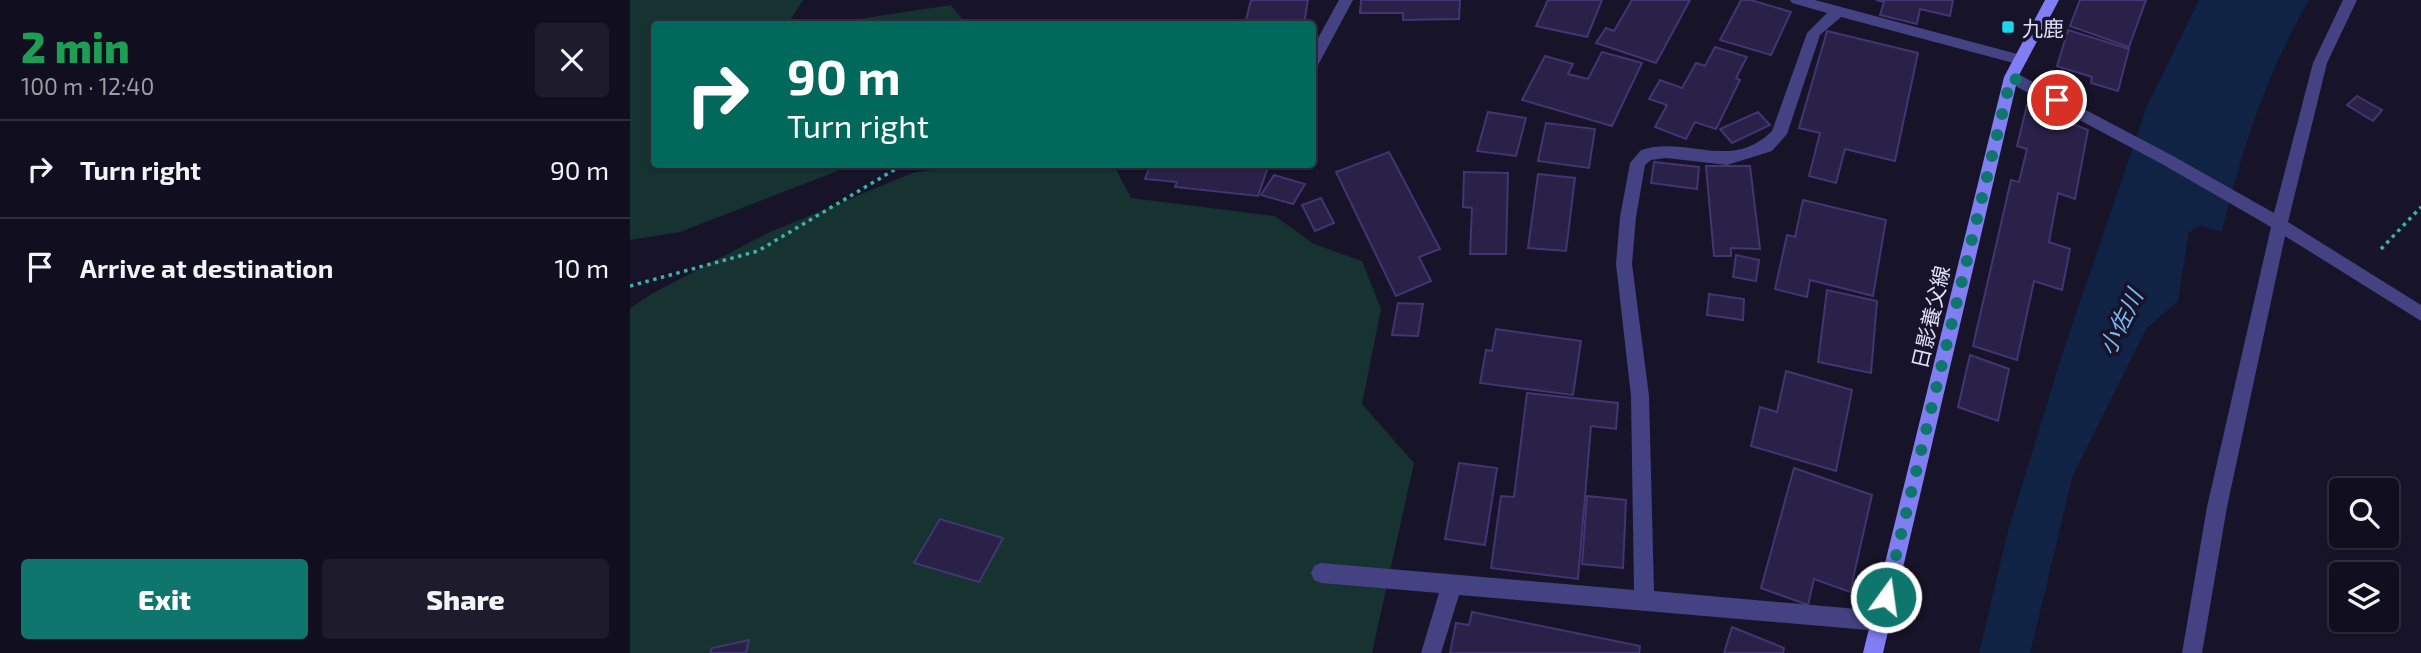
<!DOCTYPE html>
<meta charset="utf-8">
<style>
:root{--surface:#110e1f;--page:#1e1c2c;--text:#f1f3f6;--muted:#9c9ca4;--line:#302e3d;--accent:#0f766e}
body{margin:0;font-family:"Exo 2","Noto Sans JP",sans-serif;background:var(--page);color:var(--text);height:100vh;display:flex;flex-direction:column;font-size:26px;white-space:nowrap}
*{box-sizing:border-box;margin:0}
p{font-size:23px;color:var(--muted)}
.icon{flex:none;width:38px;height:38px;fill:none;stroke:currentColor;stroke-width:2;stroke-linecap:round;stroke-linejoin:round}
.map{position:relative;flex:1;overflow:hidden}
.details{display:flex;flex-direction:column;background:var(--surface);width:630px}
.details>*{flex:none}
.hud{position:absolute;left:21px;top:21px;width:665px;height:147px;border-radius:7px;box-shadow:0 2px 5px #0004,0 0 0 2px var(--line);background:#00695c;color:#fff;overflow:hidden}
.fabs{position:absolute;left:1699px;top:478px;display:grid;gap:14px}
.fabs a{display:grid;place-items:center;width:70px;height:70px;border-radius:7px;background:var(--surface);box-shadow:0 2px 5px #0004,0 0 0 2px var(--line);font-size:35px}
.pin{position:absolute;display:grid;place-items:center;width:60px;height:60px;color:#fff;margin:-30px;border:4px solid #fff;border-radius:50%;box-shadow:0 2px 7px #0007}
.me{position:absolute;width:77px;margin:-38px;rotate:14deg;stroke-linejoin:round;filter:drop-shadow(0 0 5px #0008)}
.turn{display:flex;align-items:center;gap:24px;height:147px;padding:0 21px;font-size:32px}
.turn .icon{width:91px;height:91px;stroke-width:2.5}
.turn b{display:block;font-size:49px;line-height:60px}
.round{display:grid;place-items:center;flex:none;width:74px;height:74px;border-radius:7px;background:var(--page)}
.overview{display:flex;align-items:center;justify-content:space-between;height:119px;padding:0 21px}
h1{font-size:42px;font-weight:800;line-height:52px;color:#1e9e55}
.cta{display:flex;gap:14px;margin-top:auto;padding:14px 21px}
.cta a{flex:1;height:80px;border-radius:7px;background:var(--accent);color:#fff;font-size:28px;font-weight:800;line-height:80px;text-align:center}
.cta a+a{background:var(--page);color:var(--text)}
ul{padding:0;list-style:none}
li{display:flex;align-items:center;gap:21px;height:98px;padding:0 21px;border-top:2px solid var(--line)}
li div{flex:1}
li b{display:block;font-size:26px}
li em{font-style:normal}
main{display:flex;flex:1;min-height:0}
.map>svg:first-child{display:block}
.green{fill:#163231}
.water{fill:#102345}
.building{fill:#292148;stroke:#413572;stroke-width:2}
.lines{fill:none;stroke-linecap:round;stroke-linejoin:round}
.path{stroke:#3cb2ab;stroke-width:3.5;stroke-dasharray:3.5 4.5;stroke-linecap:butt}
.street{fill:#454283;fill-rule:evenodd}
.secondary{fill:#817df3;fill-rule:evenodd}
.route{stroke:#0f766e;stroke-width:12;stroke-dasharray:0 21.6}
.poi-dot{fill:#1bd5eb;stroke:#171329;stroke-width:2.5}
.labels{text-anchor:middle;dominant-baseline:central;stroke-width:7;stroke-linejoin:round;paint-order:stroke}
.poi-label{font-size:21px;fill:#e1defc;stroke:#171329;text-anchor:start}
.street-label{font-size:21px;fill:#e1defc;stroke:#171329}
.water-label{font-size:23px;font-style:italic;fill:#75b8f3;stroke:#171329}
</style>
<main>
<section class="details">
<div class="overview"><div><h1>2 min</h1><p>100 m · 12:40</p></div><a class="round"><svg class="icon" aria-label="close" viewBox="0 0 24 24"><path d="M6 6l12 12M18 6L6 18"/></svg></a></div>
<ul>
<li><svg class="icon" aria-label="right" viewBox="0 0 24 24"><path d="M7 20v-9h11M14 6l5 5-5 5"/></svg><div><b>Turn right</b></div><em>90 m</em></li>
<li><svg class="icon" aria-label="arrive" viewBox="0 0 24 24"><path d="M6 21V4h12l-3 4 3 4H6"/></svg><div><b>Arrive at destination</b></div><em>10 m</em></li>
</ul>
<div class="cta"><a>Exit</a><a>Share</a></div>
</section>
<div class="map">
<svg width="1791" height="653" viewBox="0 0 1791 653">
<rect width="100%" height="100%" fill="#171329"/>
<g class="green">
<polygon points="0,0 173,0 158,24 24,24 24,164 223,165 50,232 0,240"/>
<polygon points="321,5 336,24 196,24"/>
<polygon points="331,165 484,165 501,198 645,216 684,244 732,261 751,309 732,404 784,463 742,653 0,653 0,308 23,293 138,233 282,173"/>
</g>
<path class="water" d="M 1569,0 L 1679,0 C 1637,72 1611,151 1592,232 L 1570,226 L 1559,232 L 1548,301 L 1516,329 L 1443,475 L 1400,653 L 1349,653 L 1378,531 L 1432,355 L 1517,106 Z"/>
<g class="building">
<polygon points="621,0 678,0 674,24 615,24"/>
<polygon points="731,0 830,0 829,19 773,20 773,13 730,13"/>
<polygon points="918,0 972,0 957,37 906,26"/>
<polygon points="1002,0 1060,0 1026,63 966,43 976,28 984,31"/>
<polygon points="1111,0 1121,0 1161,12 1141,55 1090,40"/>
<polygon points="1246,0 1323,0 1320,16 1290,9 1287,24 1250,15 1254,2"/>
<polygon points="1450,0 1516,0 1499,47 1440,26"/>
<polygon points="1438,30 1499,49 1488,91 1461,83 1462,77 1427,66"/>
<polygon points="1197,31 1288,53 1265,161 1215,149 1206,183 1179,176 1190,133 1169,128"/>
<polygon points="1085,47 1117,57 1106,78 1110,80 1086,129 1065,122 1056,139 1025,127 1037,105 1019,99 1030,80 1052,88 1066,63 1075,66"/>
<polygon points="972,52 1012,63 982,126 892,100 915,56 943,64 938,74 958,79"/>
<polygon points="1727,96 1752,110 1743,121 1717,105"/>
<polygon points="1397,105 1458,130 1445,199 1428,193 1419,242 1440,249 1432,290 1404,281 1387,360 1343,346 1381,180 1389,182 1397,149 1387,146"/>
<polygon points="858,112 896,118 886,156 847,151"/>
<polygon points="1128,112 1140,125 1102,143 1090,129"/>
<polygon points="916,123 965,129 959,168 908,161"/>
<polygon points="759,152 810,249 789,257 801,281 766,296 706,172"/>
<polygon points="1024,162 1069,167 1067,189 1021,183"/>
<polygon points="521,164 639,164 628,196 545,187 547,182 515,179"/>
<polygon points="1076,166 1120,166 1130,249 1101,248 1101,256 1084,256"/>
<polygon points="834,172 878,173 876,254 840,254 842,208 833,207"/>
<polygon points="908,174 945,178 936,251 898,248"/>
<polygon points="644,175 675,184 663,204 631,195"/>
<polygon points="691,198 704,223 685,231 672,205"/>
<polygon points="1173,200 1256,220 1243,296 1180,280 1177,297 1145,289 1157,235 1165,237"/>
<polygon points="1106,255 1129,260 1126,281 1103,277"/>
<polygon points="1197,290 1247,301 1241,373 1188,362"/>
<polygon points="1079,294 1114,299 1113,320 1077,315"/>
<polygon points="768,303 793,304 788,336 762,335"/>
<polygon points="866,329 951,341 943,395 850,383 856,350 862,351"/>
<polygon points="1340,355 1379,369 1368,421 1328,407"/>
<polygon points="1156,371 1222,390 1206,471 1121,446 1130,407 1147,412"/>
<polygon points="897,393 988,403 986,429 961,426 948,579 861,568 871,496 884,497"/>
<polygon points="829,463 867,468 855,545 815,539"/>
<polygon points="1164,468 1242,495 1220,592 1184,579 1178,605 1131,588"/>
<polygon points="957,496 996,500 993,568 952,564"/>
<polygon points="310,519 373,538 349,582 284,563"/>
<polygon points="842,612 1010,646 1009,653 820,653 826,623 839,625"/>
<polygon points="1102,627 1154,648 1153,653 1094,653"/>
<polygon points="119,640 116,653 80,653 82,648"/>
</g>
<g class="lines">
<g class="path">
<polyline points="1751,249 1791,207"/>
<polyline points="0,286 128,251 274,164"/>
</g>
<g class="street">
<polygon points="709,0 723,0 687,67 682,68 682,49"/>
<path d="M 1160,0 L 1185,0 L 1391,55 L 1398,60 L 1391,65 L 1211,17 L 1190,35 L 1157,134 L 1142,151 L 1097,165 L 1036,158 L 1021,160 L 1015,165 L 1006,217 L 1002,264 L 1019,396 L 1024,591 L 1250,611 L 1257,614 L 1260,621 L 1257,628 L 1250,631 L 829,595 L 811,653 L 791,653 L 809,593 L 691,583 L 684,580 L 681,573 L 684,566 L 691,563 L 1004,590 L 1001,396 L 986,264 L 990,217 L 1000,163 L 1011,150 C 1058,135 1101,172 1142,131 L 1177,33 L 1197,13 L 1162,3 Z"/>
<polygon points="1713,0 1727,0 1697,63 1658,222 1791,305 1791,321 1655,236 1597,507 1572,653 1552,653 1577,507 1641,227 1532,164 1376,81 1374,77 1381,72 1386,73 1543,156 1644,213 1683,63"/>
</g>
<polygon class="secondary" points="1415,0 1429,0 1388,77 1253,653 1233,653 1374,77"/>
</g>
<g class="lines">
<polyline class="route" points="1256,597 1381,77 1427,100"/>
</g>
<rect class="poi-dot" x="1371" y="20" width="14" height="14" rx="3.5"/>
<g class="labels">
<g class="poi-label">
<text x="1392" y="27">九鹿</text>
</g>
<g class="street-label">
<text transform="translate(1300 317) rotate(-77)">日影養父線</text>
</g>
<g class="water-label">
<text transform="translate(1490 322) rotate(-64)">小佐川</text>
</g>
</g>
</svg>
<div class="fabs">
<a><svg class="icon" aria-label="search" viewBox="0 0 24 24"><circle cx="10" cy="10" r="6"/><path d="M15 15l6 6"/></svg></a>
<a><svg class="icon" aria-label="layers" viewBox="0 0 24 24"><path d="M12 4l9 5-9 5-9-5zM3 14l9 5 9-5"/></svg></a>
</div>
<div class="pin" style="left:1427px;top:100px;background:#d93025"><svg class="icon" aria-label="arrive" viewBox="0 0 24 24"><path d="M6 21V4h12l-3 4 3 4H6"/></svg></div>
<svg class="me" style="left:1256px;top:597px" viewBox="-20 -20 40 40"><circle r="17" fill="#0f766e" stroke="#fff" stroke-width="3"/><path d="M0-11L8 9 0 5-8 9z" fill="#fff"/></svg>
<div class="hud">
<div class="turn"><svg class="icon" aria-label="right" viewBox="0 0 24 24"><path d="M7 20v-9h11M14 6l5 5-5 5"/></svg><div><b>90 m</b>Turn right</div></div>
</div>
</div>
</main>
